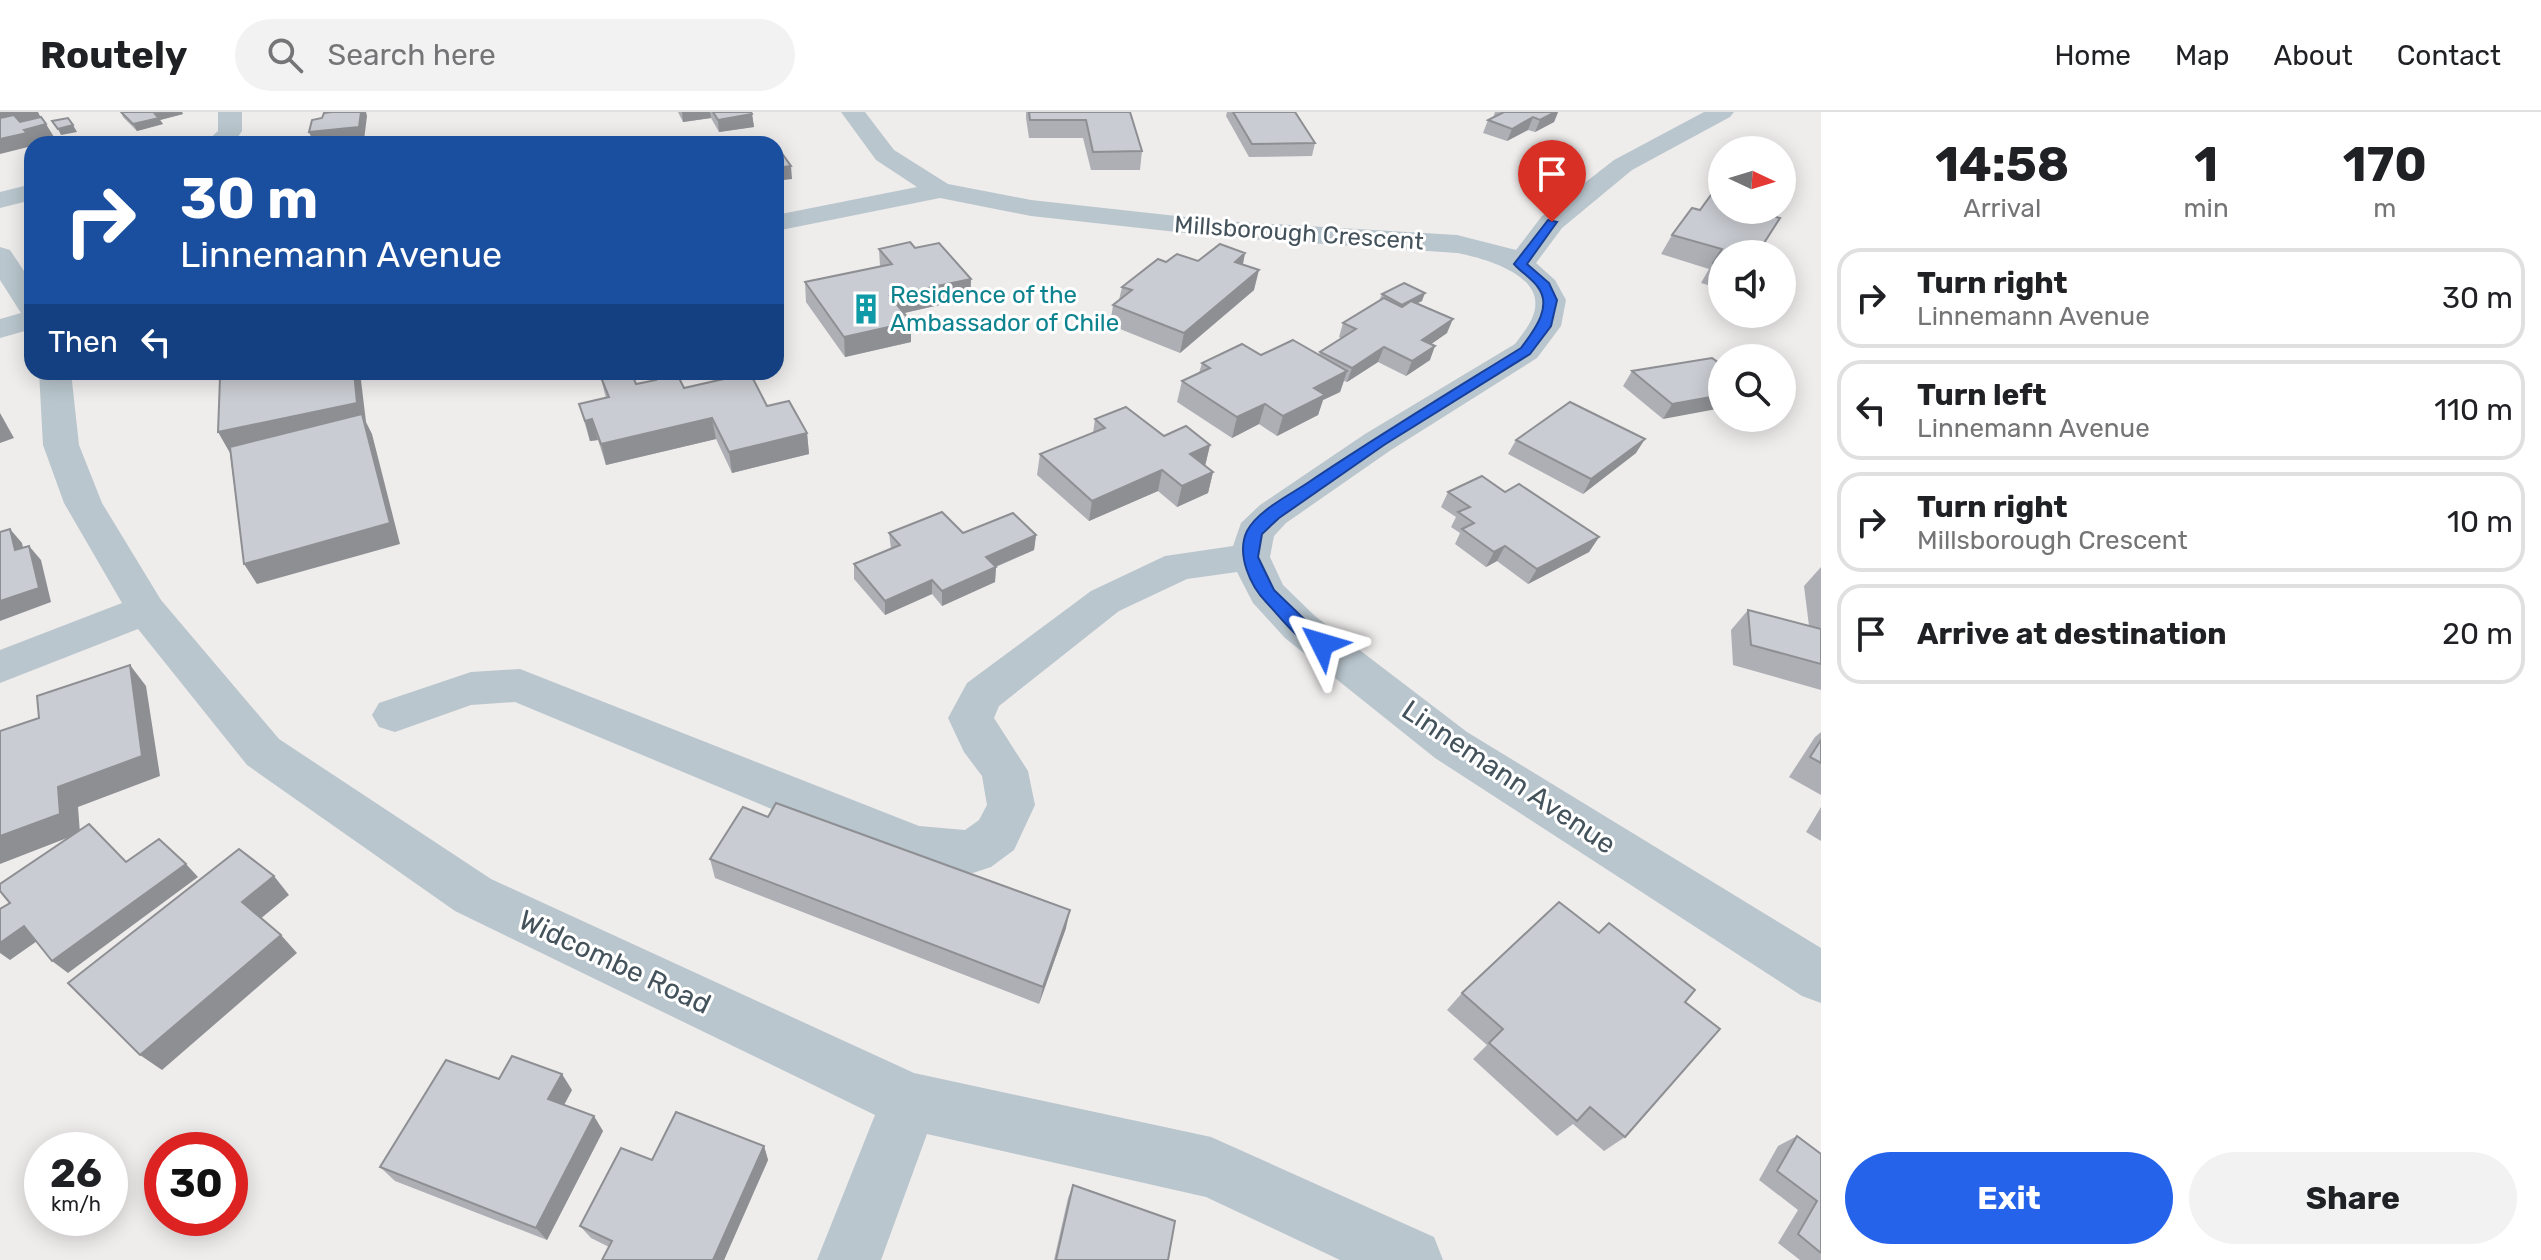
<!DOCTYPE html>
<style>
:root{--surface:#fff;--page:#f2f2f2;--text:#202124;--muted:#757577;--line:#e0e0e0;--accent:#2563eb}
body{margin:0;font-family:Rubik,sans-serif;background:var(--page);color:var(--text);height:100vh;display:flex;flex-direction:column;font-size:30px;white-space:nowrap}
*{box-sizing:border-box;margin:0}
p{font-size:26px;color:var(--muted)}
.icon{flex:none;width:44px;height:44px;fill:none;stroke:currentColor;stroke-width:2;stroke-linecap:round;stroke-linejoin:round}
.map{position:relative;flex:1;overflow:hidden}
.details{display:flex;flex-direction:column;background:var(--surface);width:720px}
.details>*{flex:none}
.guide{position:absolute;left:24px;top:24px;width:760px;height:244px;border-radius:24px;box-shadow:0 4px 20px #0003;background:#1a4fa0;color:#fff;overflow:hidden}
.needle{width:52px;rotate:94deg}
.controls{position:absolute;left:1708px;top:24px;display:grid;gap:16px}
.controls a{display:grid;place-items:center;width:88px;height:88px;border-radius:50%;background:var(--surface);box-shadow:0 4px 20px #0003;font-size:40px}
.speed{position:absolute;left:24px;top:1020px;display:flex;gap:16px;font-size:40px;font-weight:700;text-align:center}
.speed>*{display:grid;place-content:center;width:104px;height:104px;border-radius:50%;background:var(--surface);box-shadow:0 4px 20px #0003;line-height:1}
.speed small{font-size:20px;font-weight:400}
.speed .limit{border:12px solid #d22;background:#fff;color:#111}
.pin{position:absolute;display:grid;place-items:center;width:68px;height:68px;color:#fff;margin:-82px -34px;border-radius:50% 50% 50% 0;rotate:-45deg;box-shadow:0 0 8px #0007}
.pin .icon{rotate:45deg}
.me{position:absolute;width:88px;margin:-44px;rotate:310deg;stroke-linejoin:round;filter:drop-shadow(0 0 6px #0008)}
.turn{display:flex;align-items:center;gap:28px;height:168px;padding:0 24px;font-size:36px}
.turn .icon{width:104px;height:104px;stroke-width:2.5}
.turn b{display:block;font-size:56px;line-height:68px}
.then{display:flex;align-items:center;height:76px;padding:0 24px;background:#0003;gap:16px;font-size:30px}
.eta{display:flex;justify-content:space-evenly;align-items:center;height:136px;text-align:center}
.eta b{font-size:48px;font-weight:700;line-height:56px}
.action{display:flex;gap:16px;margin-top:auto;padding:16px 24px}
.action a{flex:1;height:92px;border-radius:48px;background:var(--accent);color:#fff;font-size:32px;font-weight:700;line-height:92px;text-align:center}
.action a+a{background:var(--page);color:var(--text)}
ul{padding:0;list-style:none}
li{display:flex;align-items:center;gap:24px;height:100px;margin:0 16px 12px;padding:0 8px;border:4px solid var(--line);border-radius:24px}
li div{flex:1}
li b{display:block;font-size:30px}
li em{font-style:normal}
header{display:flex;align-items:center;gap:48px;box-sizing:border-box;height:112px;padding:0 40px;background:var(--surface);border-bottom:2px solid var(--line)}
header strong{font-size:38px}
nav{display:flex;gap:44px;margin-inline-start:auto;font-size:28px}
.search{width:560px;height:72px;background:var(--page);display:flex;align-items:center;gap:20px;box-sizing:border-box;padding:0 28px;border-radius:44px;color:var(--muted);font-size:30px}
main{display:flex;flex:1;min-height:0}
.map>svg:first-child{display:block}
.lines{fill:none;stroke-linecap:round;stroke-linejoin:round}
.minor{fill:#b9c6cd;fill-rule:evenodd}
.wall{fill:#adafb5}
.shaded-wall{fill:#8d8f93}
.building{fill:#c9ccd2;stroke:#8d8f93;stroke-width:2}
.route{fill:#2563eb;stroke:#184099;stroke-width:2}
.labels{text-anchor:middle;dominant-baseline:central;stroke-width:6;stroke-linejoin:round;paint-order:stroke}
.far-street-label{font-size:24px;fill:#44525b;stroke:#fff}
.far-culture-label{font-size:24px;fill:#0d838f;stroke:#fff;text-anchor:start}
.street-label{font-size:28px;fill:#44525b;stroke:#fff}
</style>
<header>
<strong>Routely</strong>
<div class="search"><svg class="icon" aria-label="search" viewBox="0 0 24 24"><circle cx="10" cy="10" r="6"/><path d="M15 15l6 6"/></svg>Search here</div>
<nav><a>Home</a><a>Map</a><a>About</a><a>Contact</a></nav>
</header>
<main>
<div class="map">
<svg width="1821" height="1148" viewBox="0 0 1821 1148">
<rect width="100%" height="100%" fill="#efecec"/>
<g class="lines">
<g class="minor">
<polygon points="218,0 242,0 242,19 233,32 204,32 218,19"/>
<path d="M 841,0 L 865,0 L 894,38 L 948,72 L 1031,88 L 1222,109 L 1457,123 L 1516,138 L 1542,104 L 1614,48 L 1704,0 L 1734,0 L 1730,5 L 1632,58 L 1562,116 L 1536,151 L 1555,168 L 1566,188 L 1561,214 L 1537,246 L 1391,338 L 1286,411 L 1274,424 L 1270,445 L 1283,473 L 1315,504 L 1467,620 L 1821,836 L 1821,891 L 1802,884 L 1435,646 L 1285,526 L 1253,491 L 1237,460 L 1187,467 L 1119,499 L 999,594 L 994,606 L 1028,659 L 1035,693 L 1014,738 L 991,755 L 973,761 L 917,756 L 899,750 L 515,590 L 471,593 L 395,620 L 379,615 L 372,603 L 379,591 L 471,560 L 520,557 L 919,714 L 965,718 L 979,708 L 987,693 L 982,664 L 964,640 L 948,606 L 967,571 L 1091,479 L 1165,444 L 1233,434 L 1241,411 L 1260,393 L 1365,322 L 1515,232 C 1524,220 1538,204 1535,187 C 1531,159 1479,145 1457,141 L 1222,125 L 1031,104 L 940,86 L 776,119 L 776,103 L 917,75 L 876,48 Z"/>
<polygon points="32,72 32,88 0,96 0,80"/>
<polygon points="0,135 10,138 32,171 32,217 0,226 0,207 21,201 0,168"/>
<polygon points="39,260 71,260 79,333 102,391 161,488 279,627 491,767 914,961 1211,1025 1434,1125 1443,1148 1340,1148 1206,1085 927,1022 881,1148 817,1148 875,1003 455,799 247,653 138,517 0,571 0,538 122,491 64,391 43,333"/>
</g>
</g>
<g class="wall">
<polygon points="121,0 182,0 183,2 160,8 163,12 137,19 123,5"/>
<polygon points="678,0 751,0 752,2 754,15 719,20 711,6 683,10"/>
<polygon points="1026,0 1130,0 1142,39 1140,58 1091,58 1083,26 1029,26 1026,6"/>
<polygon points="1227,0 1295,0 1315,31 1312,44 1249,45 1226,4"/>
<polygon points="1495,0 1558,0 1554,10 1535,20 1528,18 1507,29 1483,21 1488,8 1493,6"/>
<polygon points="1711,83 1722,142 1722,177 1701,171 1709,157 1661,142 1672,123 1700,98"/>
<polygon points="915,136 971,167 970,186 904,201 911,230 845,245 806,190 805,170 880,154 879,137"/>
<polygon points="1245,141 1243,152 1254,178 1180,241 1110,213 1113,193 1119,188 1122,175 1166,150 1198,149"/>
<polygon points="1382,182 1422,189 1417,191 1447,221 1431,232 1430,248 1406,264 1378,250 1347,270 1344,269 1340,280 1323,288 1318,303 1277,324 1259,312 1232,326 1177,290 1182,269 1199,261 1202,251 1261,243 1319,243 1320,240 1341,226 1339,225 1343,211 1379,189"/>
<polygon points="1722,253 1663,307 1623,274 1632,259"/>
<polygon points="652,260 676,260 684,276 767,294 807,321 809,342 732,361 716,327 606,353 598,328 590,329 579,292 606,286 600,263 636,272 653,268"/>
<polygon points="1095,307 1164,324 1210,333 1205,354 1213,360 1208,381 1177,395 1158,379 1089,409 1037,363 1040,342 1093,321"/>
<polygon points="1516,328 1636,341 1583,382 1508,342"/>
<polygon points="1448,380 1505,380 1599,425 1589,440 1528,472 1497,449 1486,455 1455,432 1460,421 1451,415 1456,405 1441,395"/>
<polygon points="889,421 963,421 1036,423 1034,438 996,455 995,470 942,494 932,482 885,503 854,467 854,452 891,437"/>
<polygon points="1821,455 1821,578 1733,553 1731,518 1748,498 1809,514 1804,474"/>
<polygon points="1821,620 1821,683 1789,665 1815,625"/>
<polygon points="1821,695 1821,729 1806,720"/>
<polygon points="710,747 1066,816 1039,892 715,766"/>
<polygon points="1462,881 1685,890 1625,1025 1604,1039 1573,1012 1557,1024 1473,947 1487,933 1447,898"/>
<polygon points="499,967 572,978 564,993 603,1019 547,1128 395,1069 380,1055"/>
<polygon points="1797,1024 1821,1042 1821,1148 1800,1148 1778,1131 1798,1098 1759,1068 1778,1034"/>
<polygon points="764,1034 768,1048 724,1148 602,1148 609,1135 591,1126 580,1114 652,1048"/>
<polygon points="1073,1073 1168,1148 1054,1148 1068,1086"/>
</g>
<g class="shaded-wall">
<polygon points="0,0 38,0 41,6 0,15"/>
<polygon points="162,0 182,0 183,2 160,8 163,12 137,19 133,12 155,2"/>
<polygon points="361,0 366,0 367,4 364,28 314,32 309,20"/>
<polygon points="682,0 710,0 711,6 683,10"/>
<polygon points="1555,0 1558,0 1554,10 1535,20 1540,8"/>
<polygon points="752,2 754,15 719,20 718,8"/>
<polygon points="1533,5 1528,18 1507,29 1512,17"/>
<polygon points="46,12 54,25 32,30 33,32 32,32 32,34 0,42 0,27 24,18"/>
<polygon points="73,13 77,20 61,23 58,17"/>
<polygon points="791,54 792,67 776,69 776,56"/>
<polygon points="1245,141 1241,161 1235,150"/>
<polygon points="1259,158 1254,178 1180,241 1184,221"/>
<polygon points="971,167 970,186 891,204 890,184"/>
<polygon points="1425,181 1422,189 1400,200 1402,193"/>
<polygon points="1453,207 1447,221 1417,242 1422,228"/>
<polygon points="911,210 911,230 845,245 844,225"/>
<polygon points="1435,234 1430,248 1406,264 1412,249"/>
<polygon points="1384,235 1378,250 1347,270 1352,256"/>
<polygon points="1347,259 1340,280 1323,288 1318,303 1277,324 1283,304 1314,276"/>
<polygon points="354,260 360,260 366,310 372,322 400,432 257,472 244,452 230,341 218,320"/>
<polygon points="1722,283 1722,296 1663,307 1672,292"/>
<polygon points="1265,292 1259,312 1232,326 1237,305"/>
<polygon points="0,301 14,326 0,331"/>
<polygon points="712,306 716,327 606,353 601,332"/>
<polygon points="592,307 598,328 590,329 585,309"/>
<polygon points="807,321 809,342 732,361 729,340"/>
<polygon points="1645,327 1636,341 1583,382 1591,367"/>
<polygon points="1210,333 1205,354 1190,342"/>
<polygon points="1162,358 1158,379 1089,409 1092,389"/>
<polygon points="1213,360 1208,381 1177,395 1182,374"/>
<polygon points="10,417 22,431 27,453 15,438"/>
<polygon points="1036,423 1034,438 985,459 986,445"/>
<polygon points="1599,425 1589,440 1528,472 1537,457"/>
<polygon points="29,434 41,448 51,490 0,509 0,489"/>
<polygon points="1505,434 1497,449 1486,455 1494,440"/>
<polygon points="996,455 995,470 942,494 942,479"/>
<polygon points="932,468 932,482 885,503 885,489"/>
<polygon points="130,553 146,574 160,664 78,695 80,721 0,752 0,724 58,675"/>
<polygon points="186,752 198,765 68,861 52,849"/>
<polygon points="274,764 289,783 259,808 242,790"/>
<polygon points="1070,798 1066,816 1039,892 1043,875"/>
<polygon points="24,814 40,827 10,848 0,841 0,831"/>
<polygon points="281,823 297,841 162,958 140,943"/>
<polygon points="562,962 572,978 559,1002 548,987"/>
<polygon points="594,1004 603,1019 547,1128 536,1116"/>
<polygon points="764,1034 768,1048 724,1148 713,1148"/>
</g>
<g class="building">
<polygon points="121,0 162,0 155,2 159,6 133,12"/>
<polygon points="332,0 361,0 359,15 309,20 312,8 322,6 324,1"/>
<polygon points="713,0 751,0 752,2 718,8"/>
<polygon points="1029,0 1130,0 1142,39 1093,40 1086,8 1030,8"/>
<polygon points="1233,0 1295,0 1315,31 1252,32"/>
<polygon points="1504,0 1555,0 1540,8 1533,5 1512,17 1488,8"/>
<polygon points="14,3 20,10 41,5 46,12 24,18 27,21 0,27 0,6"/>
<polygon points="68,6 73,13 58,17 52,9"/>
<polygon points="322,27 337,32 309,32"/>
<polygon points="776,33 791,54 776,56"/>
<polygon points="1711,83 1722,86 1722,98 1764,98 1761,101 1780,106 1757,142 1722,142 1722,154 1713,151 1722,137 1672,123 1692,96 1700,98"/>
<polygon points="910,130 915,136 939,131 971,167 890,184 911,210 844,225 805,170 892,152 879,137"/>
<polygon points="1220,132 1245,141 1235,150 1259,158 1184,221 1113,193 1132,178 1122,175 1158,147 1166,150 1177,142 1198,149"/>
<polygon points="1404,171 1425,181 1402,193 1382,182"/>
<polygon points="1384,186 1402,195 1411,189 1453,207 1422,228 1435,234 1412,249 1384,235 1352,256 1320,240 1356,217 1343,211"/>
<polygon points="1293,228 1347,259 1314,276 1325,283 1283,304 1265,292 1237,305 1182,269 1210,256 1202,251 1242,232 1261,243"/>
<polygon points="1712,246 1722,253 1722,283 1672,292 1632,259"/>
<polygon points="249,260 354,260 357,291 218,320 220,266"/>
<polygon points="615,260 631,260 636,272 656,268 653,260 676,260 684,276 750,261 767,294 789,289 807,321 729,340 712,306 601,332 592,307 585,309 579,292 609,285 600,263"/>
<polygon points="1570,290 1645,327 1591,367 1516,328"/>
<polygon points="1126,295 1164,324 1186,314 1210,333 1190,342 1213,360 1182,374 1162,358 1092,389 1040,342 1105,316 1095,307"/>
<polygon points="362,302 390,411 244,452 230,335"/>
<polygon points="1482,364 1505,380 1519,372 1599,425 1537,457 1505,434 1494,440 1462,417 1474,411 1458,400 1470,395 1448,380"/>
<polygon points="942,400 963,421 1013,401 1036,423 986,445 996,455 942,479 932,468 885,489 854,452 900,433 889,421"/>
<polygon points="10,417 15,438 29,434 39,476 0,489 0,420"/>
<polygon points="1748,498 1821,517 1821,552 1751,533"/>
<polygon points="130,553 142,644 58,675 60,702 0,724 0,619 39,606 37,584"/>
<polygon points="1821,628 1821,651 1810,645"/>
<polygon points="776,691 1070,798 1043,875 710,747 743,695 768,705"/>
<polygon points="89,712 126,750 159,727 186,752 52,849 24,814 0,831 0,797 10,791 0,779 0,772"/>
<polygon points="239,737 274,764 242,790 281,823 140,943 68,871"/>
<polygon points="1559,790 1599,821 1609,811 1695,878 1685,890 1720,917 1625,1025 1590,995 1577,1009 1489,931 1503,917 1462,881"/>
<polygon points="512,944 562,962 548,987 594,1004 536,1116 380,1055 446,948 499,967"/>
<polygon points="676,1000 764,1034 713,1148 602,1148 612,1129 580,1114 621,1036 652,1048"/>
<polygon points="1797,1024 1821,1042 1821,1141 1798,1122 1817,1089 1777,1059"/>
<polygon points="1073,1073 1175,1109 1168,1148 1056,1148"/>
</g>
<path class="route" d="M 1548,108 L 1557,110 L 1527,152 L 1549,171 L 1557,188 L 1551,214 L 1530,242 L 1384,333 L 1279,406 L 1262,422 L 1258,445 L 1274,478 L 1330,532 L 1322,539 C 1300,532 1282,507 1267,491 C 1250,474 1236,442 1247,419 C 1258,398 1290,383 1309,370 C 1379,323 1450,280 1521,236 C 1533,220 1554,194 1537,174 C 1531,166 1521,160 1514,152 Z"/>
<defs>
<g id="building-bare" transform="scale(2.4)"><path d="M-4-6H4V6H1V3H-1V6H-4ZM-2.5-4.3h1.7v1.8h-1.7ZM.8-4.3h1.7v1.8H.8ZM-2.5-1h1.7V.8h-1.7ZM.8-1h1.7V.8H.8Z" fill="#0f9aa8" stroke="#fff" stroke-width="2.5" paint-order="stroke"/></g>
</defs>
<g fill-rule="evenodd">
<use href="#building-bare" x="866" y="197"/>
</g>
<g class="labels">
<g class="far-street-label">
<text transform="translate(1299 121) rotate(4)">Millsborough Crescent</text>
</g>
<g class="far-culture-label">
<text x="890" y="183">Residence of the<tspan x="890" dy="28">Ambassador of Chile</tspan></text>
</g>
<g class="street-label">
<text transform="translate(1509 665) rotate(34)">Linnemann Avenue</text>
<text transform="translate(615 850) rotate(25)">Widcombe Road</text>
</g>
</g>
</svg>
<div class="controls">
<a><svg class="needle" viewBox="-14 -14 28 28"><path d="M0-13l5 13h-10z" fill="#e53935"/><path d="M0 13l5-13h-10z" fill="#757577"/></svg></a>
<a><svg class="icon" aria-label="sound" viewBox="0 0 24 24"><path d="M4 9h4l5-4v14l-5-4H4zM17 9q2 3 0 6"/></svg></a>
<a><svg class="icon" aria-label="search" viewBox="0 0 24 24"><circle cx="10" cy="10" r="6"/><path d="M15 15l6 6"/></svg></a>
</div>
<div class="speed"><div>26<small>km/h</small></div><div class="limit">30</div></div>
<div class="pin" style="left:1552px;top:110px;background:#d93025"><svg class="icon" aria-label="arrive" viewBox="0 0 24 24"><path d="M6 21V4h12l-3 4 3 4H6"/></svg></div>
<svg class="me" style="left:1322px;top:532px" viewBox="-20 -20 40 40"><path d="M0-17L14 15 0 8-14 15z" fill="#2563eb" stroke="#fff" stroke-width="4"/></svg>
<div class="guide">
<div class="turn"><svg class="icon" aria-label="right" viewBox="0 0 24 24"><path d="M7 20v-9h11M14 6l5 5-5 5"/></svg><div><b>30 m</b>Linnemann Avenue</div></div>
<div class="then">Then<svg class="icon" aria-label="left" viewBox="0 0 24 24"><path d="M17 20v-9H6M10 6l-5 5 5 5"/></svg></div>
</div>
</div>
<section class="details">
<div class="eta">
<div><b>14:58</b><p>Arrival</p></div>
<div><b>1</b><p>min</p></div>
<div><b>170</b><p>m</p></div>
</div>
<ul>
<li><svg class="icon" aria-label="right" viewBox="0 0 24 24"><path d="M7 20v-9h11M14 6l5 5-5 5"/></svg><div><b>Turn right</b><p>Linnemann Avenue</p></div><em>30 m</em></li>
<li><svg class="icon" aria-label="left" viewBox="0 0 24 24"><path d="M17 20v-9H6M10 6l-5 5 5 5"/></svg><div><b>Turn left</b><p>Linnemann Avenue</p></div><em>110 m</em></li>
<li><svg class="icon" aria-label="right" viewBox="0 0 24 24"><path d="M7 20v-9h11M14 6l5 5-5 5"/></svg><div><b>Turn right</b><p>Millsborough Crescent</p></div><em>10 m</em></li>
<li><svg class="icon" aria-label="arrive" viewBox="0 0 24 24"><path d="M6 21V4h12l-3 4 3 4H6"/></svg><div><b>Arrive at destination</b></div><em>20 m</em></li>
</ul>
<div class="action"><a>Exit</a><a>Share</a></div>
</section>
</main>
